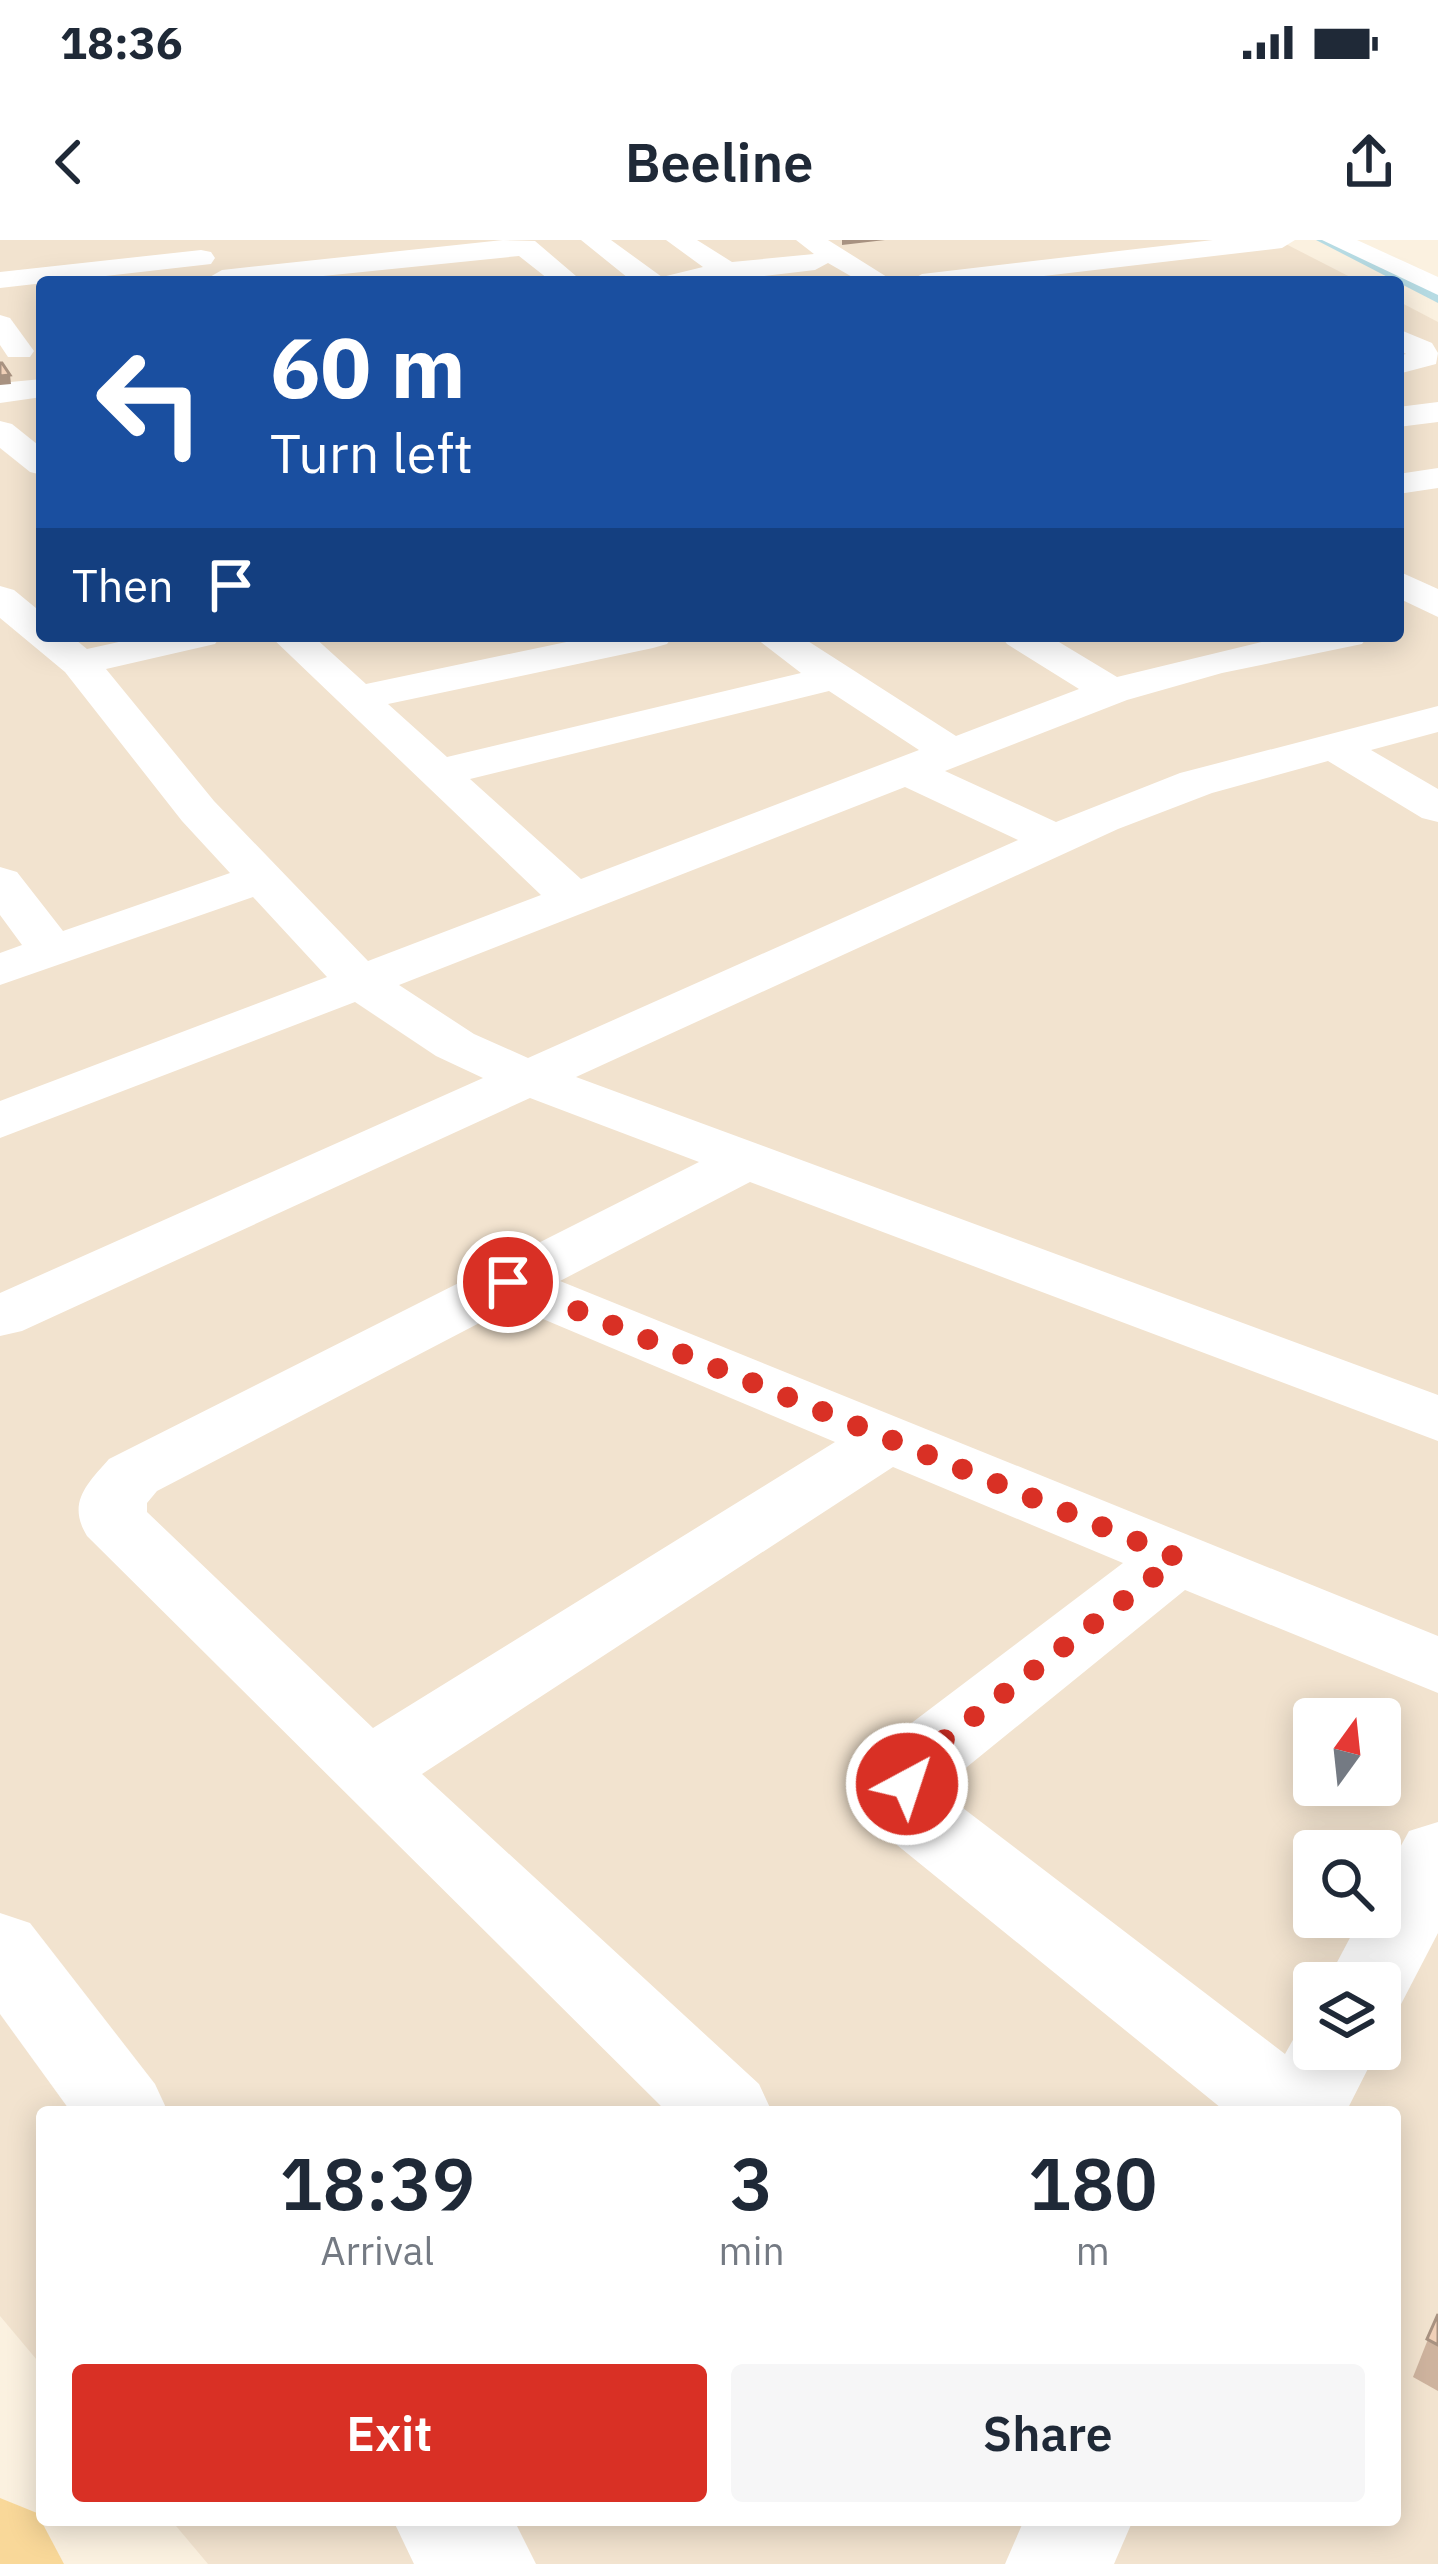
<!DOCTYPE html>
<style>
:root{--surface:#fff;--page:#f6f6f7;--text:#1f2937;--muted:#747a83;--accent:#d93025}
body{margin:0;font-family:"IBM Plex Sans",sans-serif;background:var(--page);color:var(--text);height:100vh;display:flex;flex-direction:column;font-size:45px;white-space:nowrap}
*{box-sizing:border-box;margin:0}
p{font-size:39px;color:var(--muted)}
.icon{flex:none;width:66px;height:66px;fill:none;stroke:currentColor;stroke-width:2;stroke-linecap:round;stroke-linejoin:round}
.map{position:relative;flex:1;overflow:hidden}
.panel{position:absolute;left:36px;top:1866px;width:1365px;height:420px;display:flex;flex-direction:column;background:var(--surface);border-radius:12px;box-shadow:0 6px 30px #0003}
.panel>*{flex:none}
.guide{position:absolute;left:36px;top:36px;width:1368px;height:366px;border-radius:12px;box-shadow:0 6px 30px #0003;background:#1a4fa0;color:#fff;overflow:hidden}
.needle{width:78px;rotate:15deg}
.controls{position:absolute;left:1293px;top:1458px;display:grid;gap:24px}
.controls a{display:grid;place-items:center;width:108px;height:108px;border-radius:12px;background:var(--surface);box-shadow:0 6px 30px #0003;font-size:60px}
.pin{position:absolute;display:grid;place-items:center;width:102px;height:102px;color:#fff;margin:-51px;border:6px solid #fff;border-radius:50%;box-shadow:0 3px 12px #0007}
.me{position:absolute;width:132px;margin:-66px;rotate:40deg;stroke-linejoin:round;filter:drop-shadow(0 0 9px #0008)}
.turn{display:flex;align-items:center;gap:42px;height:252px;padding:0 36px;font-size:54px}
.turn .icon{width:156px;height:156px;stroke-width:2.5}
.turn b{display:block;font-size:84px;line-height:102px}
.then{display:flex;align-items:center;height:114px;padding:0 36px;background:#0003;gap:24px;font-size:45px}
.eta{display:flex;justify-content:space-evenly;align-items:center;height:204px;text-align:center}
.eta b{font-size:72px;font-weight:600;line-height:84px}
.button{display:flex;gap:24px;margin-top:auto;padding:24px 36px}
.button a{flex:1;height:138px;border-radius:12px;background:var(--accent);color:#fff;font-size:48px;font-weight:600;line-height:138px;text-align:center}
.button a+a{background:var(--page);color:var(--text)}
.status{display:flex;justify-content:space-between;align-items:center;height:84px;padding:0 60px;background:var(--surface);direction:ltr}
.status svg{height:33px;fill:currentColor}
header{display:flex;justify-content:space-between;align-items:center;height:156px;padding:0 36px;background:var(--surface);font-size:54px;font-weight:600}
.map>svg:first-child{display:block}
.residential{fill:#f2e3cf;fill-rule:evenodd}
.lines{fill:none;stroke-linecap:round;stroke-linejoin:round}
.canal{fill:#b6dbe3;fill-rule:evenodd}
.minor{fill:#fff;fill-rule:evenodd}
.major{fill:#f9d899;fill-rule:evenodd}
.wall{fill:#ceb39e}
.shaded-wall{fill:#a89281}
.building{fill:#f0d0b8;stroke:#a89281;stroke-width:3}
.route{stroke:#d93025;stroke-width:21;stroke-dasharray:0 37.8}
</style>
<div class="status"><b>18:36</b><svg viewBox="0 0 49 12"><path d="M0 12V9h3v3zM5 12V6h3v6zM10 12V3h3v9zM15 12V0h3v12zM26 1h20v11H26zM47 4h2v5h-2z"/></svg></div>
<header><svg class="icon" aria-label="back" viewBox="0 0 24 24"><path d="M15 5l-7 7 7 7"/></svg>Beeline<svg class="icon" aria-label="share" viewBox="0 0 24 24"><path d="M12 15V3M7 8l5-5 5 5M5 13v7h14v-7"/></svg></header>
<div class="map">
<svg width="1438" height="2324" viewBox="0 0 1438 2324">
<rect width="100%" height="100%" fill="#fbf1e0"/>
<path class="residential" d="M 0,0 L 1278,0 L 1360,42 L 42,42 L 42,396 L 1398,396 L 1398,61 L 1438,82 L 1438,2324 L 208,2324 L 171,2280 L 1395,2280 L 1395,1872 L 42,1872 L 42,2126 L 0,2076 ZM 1314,1479 L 1380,1479 L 1380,1545 L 1314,1545 ZM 1314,1611 L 1380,1611 L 1380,1677 L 1314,1677 ZM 1314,1743 L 1380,1743 L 1380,1809 L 1314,1809 Z"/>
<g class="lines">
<polygon class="canal" points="1316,0 1339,0 1438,49 1438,63"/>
<g class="minor">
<polygon points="503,0 535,1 583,42 552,42 519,16 264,42 211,42 208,38 222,30"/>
<polygon points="581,0 611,0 662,37 703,27 666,0 697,0 732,22 814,14 796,0 828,0 895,42 861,42 828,23 815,30 714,42 633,42"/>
<polygon points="1213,0 1295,0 1282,8 993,42 908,42 922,34"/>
<polygon points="1322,0 1357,0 1438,37 1438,55"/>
<polygon points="201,10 211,12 215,18 211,24 0,48 0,32"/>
<polygon points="0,75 10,78 34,111 30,117 8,117 0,105"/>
<polygon points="1398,89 1432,103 1438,113 1436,124 1398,134 1398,116 1406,114 1398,109"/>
<polygon points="42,139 42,157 0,163 0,143"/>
<polygon points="1438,162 1438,182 1398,187 1398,167"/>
<polygon points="0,181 12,184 42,208 42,235 30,232 0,208"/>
<polygon points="1438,228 1438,248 1398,254 1398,234"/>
<polygon points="1398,331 1438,349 1438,377 1398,358"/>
<path d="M 0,346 L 14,350 L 42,373 L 42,396 L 71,396 L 87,409 L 146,396 L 221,396 L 215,404 L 106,429 L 214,561 L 368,721 L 541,655 L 270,396 L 313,396 L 366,444 L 595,396 L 673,396 L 667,404 L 653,408 L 388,464 L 447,517 L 801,433 L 753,396 L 800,396 L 956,496 L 1079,449 L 1007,404 L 1001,396 L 1049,396 L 1117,437 L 1286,396 L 1368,396 L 1362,404 L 1222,433 L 1127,460 L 945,531 L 1056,582 L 1180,533 L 1438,466 L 1438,492 L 1371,510 L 1438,549 L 1438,582 L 1422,578 L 1328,521 L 1212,553 L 1118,589 L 576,837 L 1438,1155 L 1438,1201 L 750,942 L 560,1041 L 1438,1396 L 1438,1453 L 1185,1350 L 946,1544 L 955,1562 L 1285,1814 L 1303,1782 L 1314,1778 L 1314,1809 L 1378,1809 L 1346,1872 L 1226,1872 L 897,1605 L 868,1544 L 889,1500 L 1123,1323 L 893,1227 L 422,1534 L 759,1844 L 772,1872 L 667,1872 L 87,1296 C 67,1263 86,1245 109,1219 L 699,922 L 530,858 L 22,1091 L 0,1096 L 0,1053 L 483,838 L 436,816 L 355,762 L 0,898 L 0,861 L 327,737 L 253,657 L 0,745 L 0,713 L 22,705 L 0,675 L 0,627 L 17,632 L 63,691 L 230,633 L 182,581 L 65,432 L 0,378 ZM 829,451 L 919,510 L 581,639 L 470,539 ZM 905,547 L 1018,600 L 528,818 L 474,794 L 399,745 ZM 512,1066 L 835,1202 L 373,1488 L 147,1272 L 147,1263 L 157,1251 Z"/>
<polygon points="1438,1582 1438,1693 1399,1768 1380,1775 1380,1743 1326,1743 1361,1677 1380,1677 1380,1644 1409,1591"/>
<polygon points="0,1673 30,1683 155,1844 168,1872 71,1872 0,1774"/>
<polygon points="393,2280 514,2280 536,2324 414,2324"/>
<polygon points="1024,2280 1133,2280 1114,2324 1005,2324"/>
</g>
<polygon class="major" points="0,2258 37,2273 64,2324 0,2324"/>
</g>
<polygon class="wall" points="1438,2074 1438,2151 1413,2137"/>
<g class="shaded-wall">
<polygon points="842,0 885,0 842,5"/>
<polygon points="10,135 11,144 0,145 0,136"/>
</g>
<g class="building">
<polygon points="0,123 2,123 10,135 0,136"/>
<polygon points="1438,2074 1438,2105 1427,2099"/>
</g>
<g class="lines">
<polyline class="route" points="508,1042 1178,1318 917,1521 907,1544"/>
</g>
</svg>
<div class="controls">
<a><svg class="needle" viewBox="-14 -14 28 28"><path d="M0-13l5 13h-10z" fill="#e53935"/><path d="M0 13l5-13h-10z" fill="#747a83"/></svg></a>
<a><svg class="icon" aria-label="search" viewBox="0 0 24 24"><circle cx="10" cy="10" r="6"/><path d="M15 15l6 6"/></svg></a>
<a><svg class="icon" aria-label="layers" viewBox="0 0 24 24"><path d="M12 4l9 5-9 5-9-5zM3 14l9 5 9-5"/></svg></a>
</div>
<div class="pin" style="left:508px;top:1042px;background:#d93025"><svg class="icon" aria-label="arrive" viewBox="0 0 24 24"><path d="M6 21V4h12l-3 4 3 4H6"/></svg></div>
<svg class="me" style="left:907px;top:1544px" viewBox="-20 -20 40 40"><circle r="17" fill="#d93025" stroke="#fff" stroke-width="3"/><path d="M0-11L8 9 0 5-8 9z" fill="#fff"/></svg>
<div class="guide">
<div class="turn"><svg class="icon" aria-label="left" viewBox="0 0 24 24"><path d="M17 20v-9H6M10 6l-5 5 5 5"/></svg><div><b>60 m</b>Turn left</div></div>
<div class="then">Then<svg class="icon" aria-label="arrive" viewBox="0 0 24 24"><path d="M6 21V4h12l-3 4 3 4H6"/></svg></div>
</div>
<section class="panel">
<div class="eta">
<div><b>18:39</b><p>Arrival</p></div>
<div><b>3</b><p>min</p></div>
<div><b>180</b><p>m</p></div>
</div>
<div class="button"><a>Exit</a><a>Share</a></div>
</section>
</div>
